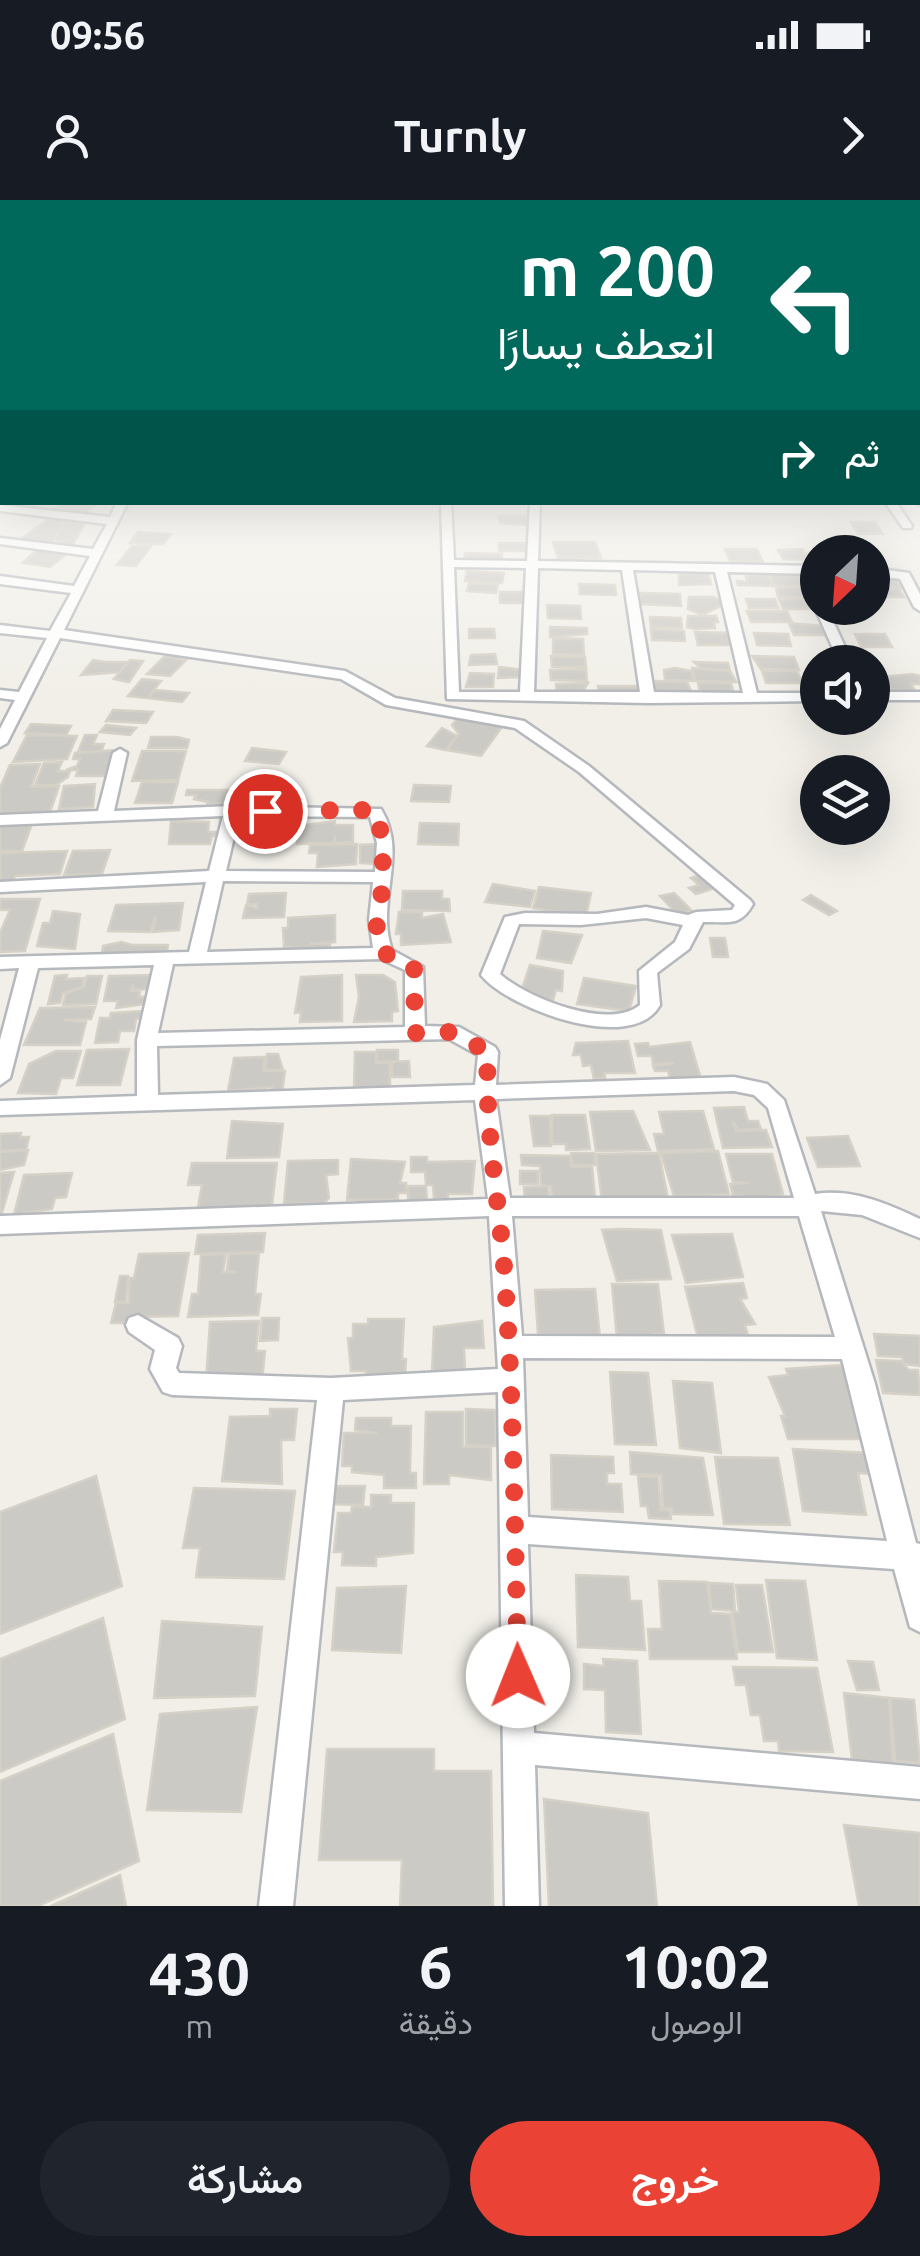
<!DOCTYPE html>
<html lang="ar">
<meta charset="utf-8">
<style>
:root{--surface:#171b24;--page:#20242c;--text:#f1f3f6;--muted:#9ea1a6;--accent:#ea4335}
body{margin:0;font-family:Ubuntu,Vazirmatn,sans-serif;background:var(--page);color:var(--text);direction:rtl;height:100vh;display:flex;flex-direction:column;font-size:38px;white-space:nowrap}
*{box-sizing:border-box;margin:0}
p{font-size:32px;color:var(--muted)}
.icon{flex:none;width:55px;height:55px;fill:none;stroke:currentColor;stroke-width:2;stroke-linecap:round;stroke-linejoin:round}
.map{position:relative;height:1706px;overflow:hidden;direction:ltr}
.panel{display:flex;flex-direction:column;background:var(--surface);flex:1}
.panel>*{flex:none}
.hud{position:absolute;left:0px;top:0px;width:920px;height:305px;box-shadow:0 10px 40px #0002;direction:rtl;background:#00695c;color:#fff;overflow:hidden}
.needle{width:65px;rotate:205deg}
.fabs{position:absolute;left:800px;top:335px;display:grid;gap:20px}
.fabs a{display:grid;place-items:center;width:90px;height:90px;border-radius:50%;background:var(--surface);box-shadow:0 10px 40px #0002;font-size:50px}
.pin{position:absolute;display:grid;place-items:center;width:85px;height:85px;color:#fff;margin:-42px;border:5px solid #fff;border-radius:50%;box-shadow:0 2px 10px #0007}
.me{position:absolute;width:110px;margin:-55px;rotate:359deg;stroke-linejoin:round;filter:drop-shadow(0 0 8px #0008)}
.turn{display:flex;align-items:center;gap:35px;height:210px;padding:0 40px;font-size:45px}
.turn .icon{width:130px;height:130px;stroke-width:2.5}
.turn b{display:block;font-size:70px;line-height:85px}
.then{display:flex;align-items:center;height:95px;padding:0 40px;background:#0003;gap:20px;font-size:38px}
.eta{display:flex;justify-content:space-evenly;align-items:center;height:170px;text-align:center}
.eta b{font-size:60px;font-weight:600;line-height:70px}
.action{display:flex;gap:20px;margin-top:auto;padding:20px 40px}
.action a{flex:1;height:115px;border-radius:60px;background:var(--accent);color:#fff;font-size:40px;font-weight:600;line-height:115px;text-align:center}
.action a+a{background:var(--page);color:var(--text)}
.status{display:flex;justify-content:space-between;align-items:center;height:70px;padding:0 50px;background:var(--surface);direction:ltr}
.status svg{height:28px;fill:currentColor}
header{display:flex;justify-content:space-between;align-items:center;height:130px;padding:0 40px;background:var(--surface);font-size:45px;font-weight:600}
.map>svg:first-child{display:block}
.building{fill:#cccac5;stroke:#d6d1c6;stroke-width:2.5}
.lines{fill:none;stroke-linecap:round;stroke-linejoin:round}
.minor-casing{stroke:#b5b8bc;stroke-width:5}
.minor{fill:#fff;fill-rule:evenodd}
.route{stroke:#ea4335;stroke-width:18;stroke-dasharray:0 32.4}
</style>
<div class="status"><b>09:56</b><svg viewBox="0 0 49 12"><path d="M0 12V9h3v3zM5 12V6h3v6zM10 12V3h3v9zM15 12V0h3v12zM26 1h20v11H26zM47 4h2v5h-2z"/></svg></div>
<header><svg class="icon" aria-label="forward" viewBox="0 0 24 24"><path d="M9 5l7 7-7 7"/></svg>Turnly<svg class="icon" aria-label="person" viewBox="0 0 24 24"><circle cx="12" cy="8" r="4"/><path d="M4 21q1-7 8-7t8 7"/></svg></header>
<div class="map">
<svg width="920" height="1706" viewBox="0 0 920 1706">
<rect width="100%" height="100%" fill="#f1efe8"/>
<g class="building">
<polygon points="64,302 93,302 99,303 83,314 52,311"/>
<polygon points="55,315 68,316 51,344 19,340"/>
<polygon points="498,316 529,316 529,325 501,323"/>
<polygon points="66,319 87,319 72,346 54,340"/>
<polygon points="851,322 875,322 883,334 858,334"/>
<polygon points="138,332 171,334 163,344 130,343"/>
<polygon points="553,342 595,342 601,358 558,358"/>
<polygon points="499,343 527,343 528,351 499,351"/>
<polygon points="132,346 151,346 136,366 117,365"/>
<polygon points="37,349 68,353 50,367 23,363"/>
<polygon points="725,349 757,349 763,362 730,361"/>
<polygon points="803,349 804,354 815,351 818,360 783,359 778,350"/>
<polygon points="465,353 502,354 501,364 464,363"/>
<polygon points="467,371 504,373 502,383 465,381"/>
<polygon points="679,373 708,373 711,384 679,385"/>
<polygon points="757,374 768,374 772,386 738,385 737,381 747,382 746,376"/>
<polygon points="769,374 802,375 806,386 773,386"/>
<polygon points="872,377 894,377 900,388 872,387"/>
<polygon points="469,383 498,384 496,393 467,391"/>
<polygon points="579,384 615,385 616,395 580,394"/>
<polygon points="776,387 807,388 810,398 778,397"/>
<polygon points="872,389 899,389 904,397 874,397"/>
<rect x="500" y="392" width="27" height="11"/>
<polygon points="640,393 680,394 681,406 640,404"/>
<polygon points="689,397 713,397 727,403 702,415 688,409"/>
<polygon points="746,399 775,399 778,408 749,408"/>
<polygon points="779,399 805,399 809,409 783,409"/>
<polygon points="547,405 580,406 581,419 548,418"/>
<polygon points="747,411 787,411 792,422 751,422"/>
<polygon points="688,416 716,416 718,422 714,422 715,428 695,429 687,427"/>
<polygon points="650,417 681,418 682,428 651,427"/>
<polygon points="789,423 823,426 830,435 794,435"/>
<polygon points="550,427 587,428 587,434 550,437"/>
<polygon points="469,429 494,429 495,438 469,438"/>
<polygon points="651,429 684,431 685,441 652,440"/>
<polygon points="695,432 732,433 736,441 727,439 734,445 698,445"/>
<polygon points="754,433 788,434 791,446 757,445"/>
<polygon points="855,434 885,434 892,447 861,447"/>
<polygon points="553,438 583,439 584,455 553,454"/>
<polygon points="495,454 497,464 469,465 471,455"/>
<polygon points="180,456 177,459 186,460 170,476 147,474 164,457"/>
<polygon points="551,456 585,457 586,467 552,467"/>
<polygon points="752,456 794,457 799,470 761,469"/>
<polygon points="93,460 105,462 128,462 121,472 81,475"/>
<polygon points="130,460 143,461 129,482 114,479"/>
<polygon points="694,462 728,463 730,471 703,470"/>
<polygon points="499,467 524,470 524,477 498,478"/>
<polygon points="675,468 692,471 693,481 665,480 664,470"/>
<polygon points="692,468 730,471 736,482 695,481"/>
<polygon points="586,469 587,481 551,480 550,470"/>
<polygon points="762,471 797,471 802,483 766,483"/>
<polygon points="470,473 494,474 493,487 466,487"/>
<polygon points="912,474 920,476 920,484 911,484 914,489 906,491 877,488 872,478"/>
<polygon points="142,479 161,481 147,498 128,496"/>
<polygon points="656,481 687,482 692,493 653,493"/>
<polygon points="698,482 731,483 734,495 700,496"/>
<polygon points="588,483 581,494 557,493 556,484"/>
<polygon points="598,486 640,486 642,497 599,497"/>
<polygon points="155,490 189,493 182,502 148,498"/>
<polygon points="113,510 153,512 146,523 106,521"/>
<polygon points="457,519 502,527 481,556 447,550 459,534 452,525"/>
<polygon points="31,524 71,526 66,535 25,533"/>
<polygon points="106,525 136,528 130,535 100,532"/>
<polygon points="442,528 457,536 446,550 427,546"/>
<polygon points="27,535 77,536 67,559 13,562"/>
<polygon points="85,535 97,535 93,544 104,544 101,552 78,552"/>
<polygon points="151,537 177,537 189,540 187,548 148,548"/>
<polygon points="252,548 286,552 279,564 245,561"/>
<polygon points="118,550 108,576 76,576 78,570 66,570 77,566 80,559 73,559 75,553"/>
<polygon points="142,551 186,551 178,580 132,581"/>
<polygon points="62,562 58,571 70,571 68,577 56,585 35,585 44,563"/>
<polygon points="40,564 31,587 59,586 50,612 0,613 0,588 10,565"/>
<polygon points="142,582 178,582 172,603 135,603"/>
<polygon points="95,584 93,607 59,609 64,586"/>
<polygon points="414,585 451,586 449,602 411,601"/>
<polygon points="187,590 233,590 231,602 207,605 208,602 194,599 196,595 186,595"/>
<polygon points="288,619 288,643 255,645 256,639 270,631 270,620"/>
<polygon points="171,621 209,622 208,632 217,632 217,636 212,636 210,644 169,644"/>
<polygon points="335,621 335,625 353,625 353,642 335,643 335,635 334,643 297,644 298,626"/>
<polygon points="420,623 459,624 458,645 418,644"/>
<polygon points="32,624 22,651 0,651 0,625"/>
<polygon points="357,644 356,664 317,667 318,653 309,653 310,645"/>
<polygon points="377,644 377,664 360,663 360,645"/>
<polygon points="110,650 102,674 64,675 73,651"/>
<polygon points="67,651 60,674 15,676 13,681 0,681 0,653"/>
<polygon points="700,675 715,688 696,694 689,688 699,685 691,678"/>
<polygon points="493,684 535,691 530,707 485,702"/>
<polygon points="539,687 591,693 586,716 533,708"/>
<polygon points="403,691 442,691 442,699 449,699 450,711 402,710"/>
<polygon points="286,693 284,717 243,718 246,705 257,708 257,704 247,705 249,694"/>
<polygon points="674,693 692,711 678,715 660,696"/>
<polygon points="811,695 837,711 829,715 803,700"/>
<polygon points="0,699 40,699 25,751 0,752 0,733 10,710 0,710"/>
<polygon points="183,703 179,730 153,732 156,716 150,732 108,731 116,705"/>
<polygon points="53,711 80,714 75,749 37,746 43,723 50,723"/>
<polygon points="399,712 422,712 422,718 443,714 451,742 401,745 401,734 396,734"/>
<polygon points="335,715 335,742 310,744 330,743 330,749 284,747 283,728 288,728 288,718"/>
<polygon points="543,731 582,735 571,763 537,758"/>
<polygon points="710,738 725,738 728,757 713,757"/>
<polygon points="121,742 132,745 168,745 167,752 102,754 103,746"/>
<polygon points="530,765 563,771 562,791 556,790 553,800 520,795"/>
<polygon points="67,775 66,779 84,778 82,787 63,793 60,803 48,804 55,776"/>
<polygon points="153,775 150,789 133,790 133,784 131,791 140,791 139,797 154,796 153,803 116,808 118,801 104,801 109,776"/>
<polygon points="342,775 342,821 300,822 301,812 295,813 301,777"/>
<polygon points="356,775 383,775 395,782 398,811 392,812 392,821 354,822 359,797"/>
<polygon points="87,776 102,776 96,804 63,805 66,793 84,787"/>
<polygon points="584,778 636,786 629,811 577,804"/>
<polygon points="95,807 91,819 64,820 86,822 80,845 24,845 40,808"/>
<polygon points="144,811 143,818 136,819 134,831 120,831 118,842 95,843 100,818 110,818 111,813"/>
<polygon points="628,841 635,873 604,873 605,878 594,879 591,865 583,866 581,855 573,855 576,843"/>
<polygon points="690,842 701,879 670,878 668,871 655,871 653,866 674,863 653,864 652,856 638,856 635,844 648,843 649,847"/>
<polygon points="129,849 120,885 77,885 87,850"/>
<polygon points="377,850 398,850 398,861 377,862"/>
<polygon points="56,851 81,851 73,878 61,878 56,894 18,893 29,864"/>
<polygon points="355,852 376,852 376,863 390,863 390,888 354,889"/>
<polygon points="267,854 278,854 283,870 265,870"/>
<polygon points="265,857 263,871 285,871 282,893 272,893 272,887 228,891 234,858"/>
<polygon points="409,861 410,877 392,877 392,862"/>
<polygon points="744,907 748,921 758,921 761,929 738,930 733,922 736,931 766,930 772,947 723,948 714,908"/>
<polygon points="633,911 650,950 596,951 590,912"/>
<polygon points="703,911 714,949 658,951 654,934 664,934 659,912"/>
<polygon points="552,915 585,915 590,949 566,950 566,944 552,944"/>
<polygon points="530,916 550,916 551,946 534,946"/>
<polygon points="232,921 283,924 279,957 227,958"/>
<polygon points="21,933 20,937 29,937 26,950 0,951 0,934"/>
<polygon points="848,936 860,966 818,967 807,938"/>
<polygon points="28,950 24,965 0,970 0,952"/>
<polygon points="718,951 729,994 674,996 661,953"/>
<polygon points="571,953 594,953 595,965 572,965"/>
<polygon points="659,953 668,999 602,1000 596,954"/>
<polygon points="726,954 772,954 783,994 762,999 733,995 730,984 749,983 733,982"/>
<polygon points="521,955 570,956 571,967 592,966 595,998 552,998 551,986 541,986 540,966 522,965"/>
<polygon points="411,957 427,957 427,962 475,961 472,994 448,994 448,1001 434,999 433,985 426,985 425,972 411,972"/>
<polygon points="351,959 405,962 400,983 406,983 406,993 398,993 398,1000 347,1000"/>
<polygon points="338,960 338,974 326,975 329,998 324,1003 284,1004 288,961"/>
<polygon points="192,963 277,963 271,1013 197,1013 202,985 188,985"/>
<rect x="520" y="971" width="18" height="13"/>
<polygon points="14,972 1,1016 0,1016 0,973"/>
<polygon points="72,973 66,997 55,998 52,1009 14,1015 24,975"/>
<polygon points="408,986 426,986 427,1003 408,1004"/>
<polygon points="548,986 550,1005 525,1005 524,987"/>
<polygon points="620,1029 661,1030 671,1079 617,1081 602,1030"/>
<polygon points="265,1033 263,1052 195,1054 198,1035"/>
<polygon points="732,1034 743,1077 686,1083 672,1035"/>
<polygon points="189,1053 178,1116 130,1117 129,1123 111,1123 116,1103 129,1103 129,1078 134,1078 139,1054"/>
<polygon points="259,1053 255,1094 261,1094 258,1115 188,1117 192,1094 198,1094 201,1055 226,1054 223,1072 236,1072 227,1070 229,1054"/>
<polygon points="120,1076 128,1076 126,1102 115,1102"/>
<polygon points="743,1083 747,1098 740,1099 755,1124 745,1125 748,1135 698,1138 685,1087"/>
<polygon points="612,1084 658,1084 664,1134 652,1134 653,1140 617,1139"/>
<polygon points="595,1089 600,1138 538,1134 535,1090"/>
<polygon points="262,1118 279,1118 278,1140 260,1141"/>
<polygon points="368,1119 404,1119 402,1159 406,1159 405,1177 366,1178 366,1171 351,1171 348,1138 353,1138 353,1124 368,1124"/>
<polygon points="259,1121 256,1151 265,1151 262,1181 206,1182 210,1122"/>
<polygon points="482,1121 484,1148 464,1148 465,1170 432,1172 434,1127"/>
<polygon points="874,1134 920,1136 920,1166 904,1164 902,1157 878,1156"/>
<polygon points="876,1160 901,1161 909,1170 918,1170 920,1195 883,1193"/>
<polygon points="842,1165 868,1239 788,1239 781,1216 785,1216 769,1177 788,1175 786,1169"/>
<polygon points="610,1172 648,1173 656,1245 615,1244"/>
<polygon points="673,1181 712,1183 721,1253 680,1248"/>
<polygon points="270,1209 297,1209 294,1240 281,1240 282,1284 222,1281 230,1217 270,1216"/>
<polygon points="466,1209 495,1210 496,1246 466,1245"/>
<polygon points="426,1212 463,1212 463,1247 491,1247 491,1280 449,1275 449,1284 424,1284"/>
<polygon points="356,1218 391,1218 391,1226 411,1226 410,1273 416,1273 416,1288 384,1288 384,1275 352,1272 352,1266 342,1266 344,1233 377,1233 355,1230"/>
<polygon points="793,1249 869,1253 873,1274 858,1273 866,1315 803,1311"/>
<polygon points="630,1252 703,1258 713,1315 673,1314 672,1308 663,1308 661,1275 631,1274"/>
<polygon points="551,1255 613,1257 614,1273 607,1273 607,1284 621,1284 623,1312 552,1309"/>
<polygon points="715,1257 778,1258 790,1325 724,1324"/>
<polygon points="96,1276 122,1386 0,1434 0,1312"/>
<polygon points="638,1276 658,1277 661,1310 670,1310 671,1319 649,1318 647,1306 641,1306"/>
<polygon points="330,1286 365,1286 363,1305 328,1304"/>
<polygon points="194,1288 295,1291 284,1379 196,1377 200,1348 183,1348"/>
<polygon points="371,1295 391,1295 391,1303 414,1303 413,1353 376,1357 376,1366 342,1365 343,1352 334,1352 338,1313 351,1313 352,1307 371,1307"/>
<polygon points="576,1375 628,1377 630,1401 641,1401 645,1450 578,1447"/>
<polygon points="766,1380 805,1381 817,1460 777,1458"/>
<polygon points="659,1381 707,1382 711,1413 731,1414 737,1459 650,1459 648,1429 662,1429"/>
<polygon points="709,1383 733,1384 735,1411 711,1409"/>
<polygon points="736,1385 762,1385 773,1452 738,1452 732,1412 739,1412"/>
<polygon points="406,1386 401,1453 332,1450 337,1388"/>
<polygon points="103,1418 125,1519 0,1572 0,1459"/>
<polygon points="162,1421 262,1427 255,1496 154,1498"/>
<polygon points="603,1459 637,1461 641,1534 606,1532 605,1490 584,1489 584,1464 604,1466"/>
<polygon points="848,1461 873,1462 879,1490 857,1490"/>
<polygon points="733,1467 817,1468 833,1552 779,1551 778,1541 764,1541 760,1515 751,1515 746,1485 736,1485"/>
<polygon points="844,1493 889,1498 893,1563 852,1559"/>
<polygon points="890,1498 914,1500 920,1563 895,1561"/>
<polygon points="257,1507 241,1612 147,1610 160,1514"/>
<polygon points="113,1534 139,1661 38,1706 0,1706 0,1581"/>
<polygon points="327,1549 434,1549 434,1571 491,1571 493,1706 400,1706 402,1660 319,1660"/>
<polygon points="544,1599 648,1613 657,1706 549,1706"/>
<polygon points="844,1625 920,1633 920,1706 859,1706"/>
<polygon points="120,1675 126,1706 51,1706"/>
</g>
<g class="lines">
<g class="minor-casing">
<g id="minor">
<rect x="918" y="261" width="2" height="6"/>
<polygon points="918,296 920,296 920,305 915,302"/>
<path d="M 117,302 L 128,302 L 64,430 L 345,471 L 395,498 L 524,521 L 589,566 L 750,700 L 753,704 C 740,728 727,721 703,722 L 689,749 L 657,773 L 660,805 C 633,855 508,809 481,775 L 505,717 L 525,713 L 597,714 L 646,707 L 688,715 L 696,712 L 732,710 L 735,705 L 579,572 L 515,528 L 386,505 L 341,479 L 60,438 L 7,543 L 0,547 L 0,529 L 15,500 L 0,498 L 0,490 L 19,492 L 47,438 L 0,433 L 0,425 L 50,431 L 71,393 L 0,384 L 0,376 L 74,386 L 90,356 L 0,344 L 0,338 L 93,349 L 107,324 L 0,311 L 0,305 L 110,317 ZM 646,718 L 683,725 L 675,742 L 639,771 L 640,805 C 609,831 527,798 500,774 L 519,724 L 581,725 Z"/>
<path d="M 441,302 L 451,302 L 454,360 L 527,361 L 530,302 L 540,302 L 538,361 L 818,366 L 818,374 L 727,372 L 757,493 L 818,493 L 818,501 L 648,503 L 447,499 ZM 454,367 L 526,368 L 520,492 L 459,492 ZM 538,368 L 622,370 L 640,492 L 534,492 ZM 633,370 L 715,372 L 743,493 L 654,492 Z"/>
<polygon points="885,302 896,302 912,326 911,328 903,328"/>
<polygon points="872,368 909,373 920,394 920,411 914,407 900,379 872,375"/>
<polygon points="818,405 827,408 852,462 839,462 815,408"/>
<rect x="872" y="492" width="48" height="8"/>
<path d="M 120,549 L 127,553 L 114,611 L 232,606 L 381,609 C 409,654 375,702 392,750 L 423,767 L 425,826 L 459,827 L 495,847 L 498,852 L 496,885 L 734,877 L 767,884 L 784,900 L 815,994 C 852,988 888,1004 920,1019 L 920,1038 L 862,1015 L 821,1011 L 875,1184 L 916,1343 L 920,1344 L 920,1432 L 910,1427 L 894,1369 L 528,1344 L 534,1533 L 920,1567 L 920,1599 L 535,1565 L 539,1706 L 505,1706 L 498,1192 L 343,1200 L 293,1706 L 259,1706 L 317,1200 L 172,1195 L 163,1192 L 150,1169 L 155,1150 L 129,1132 L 126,1125 L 129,1118 L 138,1115 L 178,1138 L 182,1146 L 176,1168 L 179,1173 L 331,1178 L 498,1169 L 489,1016 L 0,1034 L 0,1016 L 488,999 L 475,900 L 0,915 L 0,901 L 137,896 L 137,840 L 154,765 L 38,768 L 10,878 L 0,885 L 0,840 L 19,768 L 0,769 L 0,757 L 189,752 L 206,682 L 0,692 L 0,682 L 209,671 L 223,616 L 0,625 L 0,615 L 98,611 L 113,553 ZM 239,616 L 370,617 L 377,643 L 375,672 L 226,671 ZM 223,681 L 373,682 L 369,720 L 373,748 L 207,752 ZM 381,759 L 405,770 L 405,827 L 158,833 L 173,764 ZM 449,839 L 478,855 L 475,885 L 158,895 L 157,846 ZM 734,891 L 754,895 L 768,908 L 794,998 L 510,998 L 496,899 ZM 512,1016 L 799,1016 L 835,1137 L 522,1136 ZM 523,1158 L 842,1159 L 887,1341 L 528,1317 Z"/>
</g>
</g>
<use href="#minor" class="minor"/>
</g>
<linearGradient id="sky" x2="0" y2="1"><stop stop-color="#8fc3f1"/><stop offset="0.52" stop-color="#f9f8f5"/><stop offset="1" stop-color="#f9f8f5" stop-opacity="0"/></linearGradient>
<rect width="920" height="500" fill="url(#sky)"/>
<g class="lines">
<path class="route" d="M 265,611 L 364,610 L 379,615 L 384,677 L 375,738 L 384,753 L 414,767 L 415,833 L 452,832 L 488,852 C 484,928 500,1004 505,1079 C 514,1211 515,1344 518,1476"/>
</g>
</svg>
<div class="fabs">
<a><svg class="needle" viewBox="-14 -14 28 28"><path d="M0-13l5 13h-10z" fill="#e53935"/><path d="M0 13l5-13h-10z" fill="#9ea1a6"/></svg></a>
<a><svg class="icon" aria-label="sound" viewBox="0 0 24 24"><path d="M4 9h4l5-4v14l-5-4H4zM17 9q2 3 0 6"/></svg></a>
<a><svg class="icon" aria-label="layers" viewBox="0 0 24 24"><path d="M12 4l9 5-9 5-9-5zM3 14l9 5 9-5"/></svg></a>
</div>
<div class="pin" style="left:265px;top:611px;background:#d93025"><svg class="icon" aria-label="arrive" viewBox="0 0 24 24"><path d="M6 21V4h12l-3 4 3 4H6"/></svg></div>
<svg class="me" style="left:518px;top:1476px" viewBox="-20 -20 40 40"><circle r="19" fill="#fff"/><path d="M0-13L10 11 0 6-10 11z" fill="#ea4335"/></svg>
<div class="hud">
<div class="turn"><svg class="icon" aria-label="left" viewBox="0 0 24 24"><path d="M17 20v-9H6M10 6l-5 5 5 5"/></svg><div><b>200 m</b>انعطف يسارًا</div></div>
<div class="then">ثم<svg class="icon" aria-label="right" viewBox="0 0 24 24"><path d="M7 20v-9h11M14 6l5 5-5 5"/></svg></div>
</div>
</div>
<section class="panel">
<div class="eta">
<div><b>10:02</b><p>الوصول</p></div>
<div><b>6</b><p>دقيقة</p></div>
<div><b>430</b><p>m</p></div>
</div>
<div class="action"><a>خروج</a><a>مشاركة</a></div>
</section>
